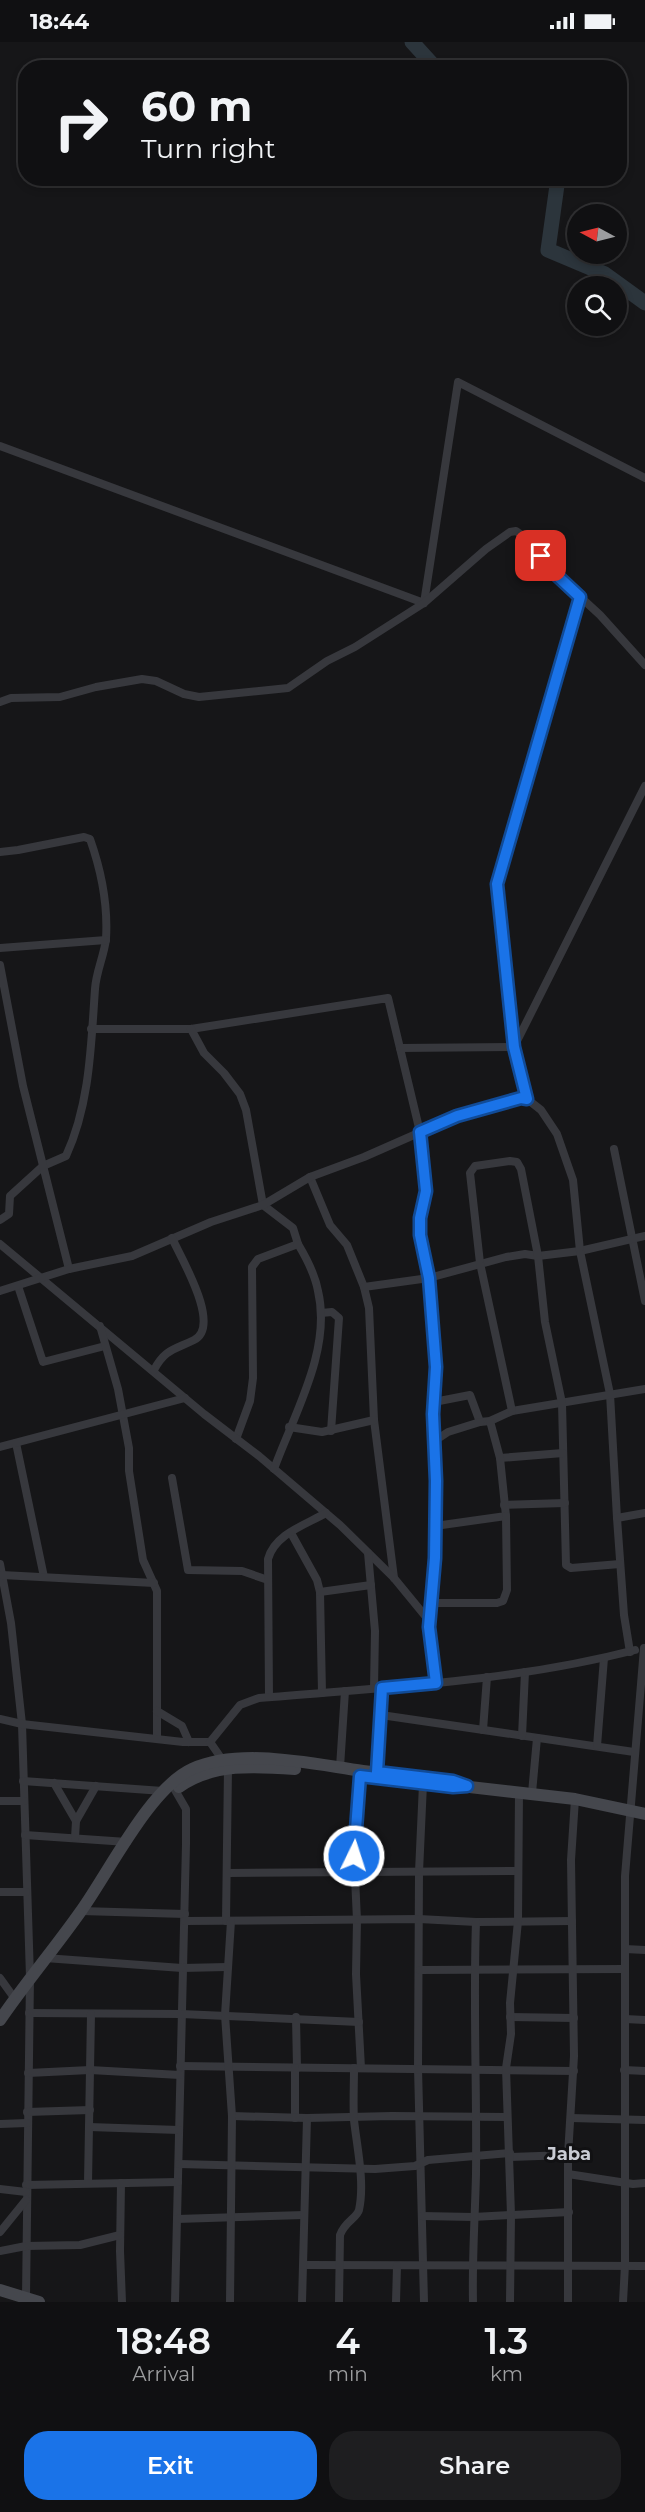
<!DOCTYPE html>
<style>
:root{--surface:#101012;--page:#1e1e20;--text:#f1f3f6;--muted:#9c9d9f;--line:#303032;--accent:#1a73e8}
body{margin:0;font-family:Montserrat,sans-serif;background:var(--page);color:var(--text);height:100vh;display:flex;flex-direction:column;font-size:22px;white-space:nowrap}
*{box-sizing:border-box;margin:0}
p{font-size:20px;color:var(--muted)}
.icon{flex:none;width:33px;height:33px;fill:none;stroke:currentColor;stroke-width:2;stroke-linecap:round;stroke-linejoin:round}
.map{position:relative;height:2260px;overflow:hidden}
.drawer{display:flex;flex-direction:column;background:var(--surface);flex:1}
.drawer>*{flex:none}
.hud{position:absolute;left:18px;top:18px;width:609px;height:126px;border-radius:24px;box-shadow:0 3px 9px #0003,0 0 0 2px var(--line);background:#101012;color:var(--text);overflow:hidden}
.needle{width:39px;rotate:277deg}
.controls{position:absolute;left:567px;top:162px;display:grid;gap:12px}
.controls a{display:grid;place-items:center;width:60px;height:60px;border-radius:50%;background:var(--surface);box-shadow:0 3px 9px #0003,0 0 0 2px var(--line);font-size:30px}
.pin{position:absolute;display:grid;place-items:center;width:51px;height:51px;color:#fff;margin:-26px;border-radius:12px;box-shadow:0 3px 9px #0006}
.me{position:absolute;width:66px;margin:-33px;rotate:4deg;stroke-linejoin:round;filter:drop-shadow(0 0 4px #0008)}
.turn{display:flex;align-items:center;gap:21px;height:126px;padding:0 24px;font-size:27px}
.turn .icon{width:78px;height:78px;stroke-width:2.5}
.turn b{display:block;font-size:42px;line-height:51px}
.eta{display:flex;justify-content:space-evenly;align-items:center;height:102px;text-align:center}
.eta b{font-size:36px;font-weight:600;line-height:42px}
.action{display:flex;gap:12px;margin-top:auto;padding:12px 24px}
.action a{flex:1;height:69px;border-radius:24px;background:var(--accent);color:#fff;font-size:24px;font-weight:600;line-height:69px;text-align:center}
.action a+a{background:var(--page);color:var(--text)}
.status{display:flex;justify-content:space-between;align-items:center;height:42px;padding:0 30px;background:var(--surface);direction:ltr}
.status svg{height:16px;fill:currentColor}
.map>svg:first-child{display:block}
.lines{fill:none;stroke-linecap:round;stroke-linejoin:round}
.river{stroke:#2c353c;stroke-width:15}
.street{stroke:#37383d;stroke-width:8}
.secondary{stroke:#45474d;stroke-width:12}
.route-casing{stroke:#114b97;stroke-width:15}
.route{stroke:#1a73e8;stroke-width:10}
.labels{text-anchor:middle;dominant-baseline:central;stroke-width:6;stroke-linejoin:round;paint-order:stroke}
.quarter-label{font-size:18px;font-weight:bold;fill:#c9ccd4;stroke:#111113}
</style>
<div class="status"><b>18:44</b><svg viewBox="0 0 49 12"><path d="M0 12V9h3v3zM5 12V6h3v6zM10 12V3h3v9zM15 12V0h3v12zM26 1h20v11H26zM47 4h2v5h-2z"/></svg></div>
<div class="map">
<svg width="645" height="2260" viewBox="0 0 645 2260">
<rect width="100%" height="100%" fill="#161618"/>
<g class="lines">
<g class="river">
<polyline points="412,0 433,23 439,26"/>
<polyline points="558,136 548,208 605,232 645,261"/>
</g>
<g class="street">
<polyline points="0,404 424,561 458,340 645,436"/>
<polyline points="0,660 11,656 60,655 96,645 142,637 156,639 184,652 199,655 288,646 327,619 355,605 424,561 486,507 510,490 516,489 529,498 551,528 600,573 645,623"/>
<path d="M 0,810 L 18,808 L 84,795 L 90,797 C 101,828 108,864 106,897 C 104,914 96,930 95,947 C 91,1003 90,1062 66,1114 L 43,1124 L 10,1154 L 9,1172 L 0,1178"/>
<polyline points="0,906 106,898"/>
<polyline points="0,923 23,1044 69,1227"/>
<polyline points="91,987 191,987 388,956 420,1090 426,1149 420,1176 420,1193 429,1236 436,1325 433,1372 437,1460 436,1516 433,1561 429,1585"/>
<polyline points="191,987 204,1011 224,1031 240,1052 246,1068 263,1163 293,1186 298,1202 258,1217 252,1225 253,1336 250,1359 236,1397"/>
<polyline points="400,1006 514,1005 645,744"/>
<polyline points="527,1057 514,1005 497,842 580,555"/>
<polyline points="614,1107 645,1259"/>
<polyline points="310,1135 330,1183 347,1203 364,1245 369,1266 374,1378 394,1536"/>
<polyline points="0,1202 204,1372 259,1414 340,1483 394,1536 426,1575 436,1641"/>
<polyline points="18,1244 43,1320 105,1304"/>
<polyline points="364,1245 429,1236 506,1215 525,1212 538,1214 580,1209 645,1194"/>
<polyline points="0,1249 69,1227 132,1214 211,1180 263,1163 310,1135 364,1115 457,1074 521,1056 527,1057 541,1068 557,1092 573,1138 580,1209 610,1352 617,1476 624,1573 630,1610"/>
<polyline points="321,1271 332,1270 339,1276 331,1389"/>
<polyline points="100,1284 118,1347 129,1406 129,1429 143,1518 157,1549 157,1696"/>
<path d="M 154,1328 C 165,1307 174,1308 194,1298 C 222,1284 181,1216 172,1196"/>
<polyline points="434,1360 470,1353 480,1380 490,1379 512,1369 645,1347"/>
<polyline points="512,1369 480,1221 470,1131 475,1124 510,1119 517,1120 521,1127 538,1214 545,1280 562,1361 566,1523 571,1526 620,1522"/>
<polyline points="289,1385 322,1390 374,1378"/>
<polyline points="436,1398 448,1390 480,1380"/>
<polyline points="16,1401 44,1535"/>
<polyline points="0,1405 185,1356"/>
<polyline points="500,1416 563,1411"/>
<path d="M 274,1427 C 294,1372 332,1308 318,1249 C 315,1232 307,1217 298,1202"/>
<polyline points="172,1436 188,1528 242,1529 268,1538"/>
<polyline points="504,1463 565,1461"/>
<polyline points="617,1476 645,1471"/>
<polyline points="435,1484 506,1474 500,1416 490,1379"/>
<polyline points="291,1491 317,1538 320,1550 322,1651"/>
<polyline points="368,1511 375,1589 374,1646"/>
<polyline points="0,1522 11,1581 22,1682 30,1935 26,2255"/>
<polyline points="2,1533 154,1541"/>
<polyline points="320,1550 371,1543"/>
<polyline points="433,1561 497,1561 503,1559 507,1548 506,1474"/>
<path d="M 269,1655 L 268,1517 C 275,1492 305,1483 326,1471"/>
<polyline points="157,1669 182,1684 189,1700"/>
<polyline points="381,1673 634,1710"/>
<polyline points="0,1677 22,1682 183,1700 210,1700"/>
<polyline points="483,1688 487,1635"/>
<polyline points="522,1694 525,1630"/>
<polyline points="597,1704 604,1616"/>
<polyline points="340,1725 345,1649"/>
<polyline points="377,1730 382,1646"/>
<polyline points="360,1734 354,1814 357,1878 356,1932 361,2026"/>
<polyline points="23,1739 163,1749"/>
<polyline points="54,1741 76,1779"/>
<polyline points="423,1742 419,1830 418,2026 424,2260"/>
<polyline points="175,1748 186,1767 186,1802 175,2260"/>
<polyline points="532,1751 537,1696"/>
<polyline points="0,1759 24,1759"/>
<polyline points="25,1793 127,1800"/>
<polyline points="75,1796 76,1779 96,1744"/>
<polyline points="228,1831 518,1829"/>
<polyline points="0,1850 26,1850"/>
<polyline points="81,1869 185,1872"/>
<polyline points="185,1879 419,1877 476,1880 572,1879"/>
<path d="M 226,1879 L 228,1726 L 210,1700 L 240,1663 L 259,1656 C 385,1645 512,1640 635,1608"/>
<polyline points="625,1907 645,1908"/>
<polyline points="45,1916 182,1926 227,1925"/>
<polyline points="420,1928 625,1927"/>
<polyline points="0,1936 15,1957"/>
<polyline points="29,1971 181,1972 359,1980"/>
<polyline points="296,1975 297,2026"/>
<polyline points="510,1975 574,1976"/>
<polyline points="625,1977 645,1978"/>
<polyline points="180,2024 574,2029"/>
<polyline points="295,2026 295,2076"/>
<polyline points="624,2028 645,2029"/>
<polyline points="28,2031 90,2028 180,2033"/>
<polyline points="27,2070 90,2068"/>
<polyline points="232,2074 307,2076 392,2074 507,2075"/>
<polyline points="571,2076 645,2078"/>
<polyline points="0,2082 27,2081"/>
<polyline points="89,2085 179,2088"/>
<polyline points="510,2115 568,2113"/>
<polyline points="179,2122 375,2127 415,2124 428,2118 510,2111"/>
<polyline points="568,2132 633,2142 645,2141"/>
<polyline points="88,2141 91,1972"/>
<polyline points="121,2141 120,2209 122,2260"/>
<polyline points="26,2143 178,2140"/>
<polyline points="0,2147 26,2150"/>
<polyline points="422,2174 473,2175 569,2170"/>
<polyline points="177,2177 304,2173"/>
<polyline points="0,2190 26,2158"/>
<polyline points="0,2209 26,2204 80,2203 120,2193"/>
<polyline points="304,2223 645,2224"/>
<polyline points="230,2260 232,2074 225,1973 231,1879"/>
<polyline points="302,2260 307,2076"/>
<path d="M 339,2260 L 340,2193 C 345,2179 357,2176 359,2168 C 365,2140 357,2106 354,2078 C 353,2061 354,2043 354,2026"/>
<polyline points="396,2260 397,2224"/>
<path d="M 473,2260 C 472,2217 475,2175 476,2132 C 477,2048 473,1964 476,1880"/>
<polyline points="510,2260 511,2173 506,2026 511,1992 510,1961 518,1879 519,1750"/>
<polyline points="568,2260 568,2113 574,2014 571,1818 575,1757"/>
<polyline points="623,2260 625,2223 625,1834 644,1606"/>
</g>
<g class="secondary">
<polyline points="461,1744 575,1757 645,1772"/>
<path d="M 179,1745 C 213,1721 255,1724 295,1727"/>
<path d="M 0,1978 C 26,1940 55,1906 81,1869 C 109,1830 150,1746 192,1727 C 241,1705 312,1722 363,1729 C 393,1733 423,1735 453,1739 L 467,1744"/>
<polyline points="0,2248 39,2260"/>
</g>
</g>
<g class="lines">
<g class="route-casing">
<polyline id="route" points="354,1814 360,1734 453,1745 467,1744 453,1739 377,1730 382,1646 436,1641 429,1585 435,1516 436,1439 433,1372 436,1325 429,1236 420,1193 420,1176 426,1149 420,1090 457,1074 521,1056 527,1057 514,1005 497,842 580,555 551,528 541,514"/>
</g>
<use href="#route" class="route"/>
</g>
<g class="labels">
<g class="quarter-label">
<text x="569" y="2112">Jaba</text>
</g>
</g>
</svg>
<div class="controls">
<a><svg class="needle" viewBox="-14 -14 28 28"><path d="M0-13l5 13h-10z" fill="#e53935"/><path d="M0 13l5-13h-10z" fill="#9c9d9f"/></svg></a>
<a><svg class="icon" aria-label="search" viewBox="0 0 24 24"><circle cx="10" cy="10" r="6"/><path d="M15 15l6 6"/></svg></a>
</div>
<div class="pin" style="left:541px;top:514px;background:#d93025"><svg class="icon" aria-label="arrive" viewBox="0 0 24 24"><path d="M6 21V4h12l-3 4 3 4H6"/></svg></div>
<svg class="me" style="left:354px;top:1814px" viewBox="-20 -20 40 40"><circle r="17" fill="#1a73e8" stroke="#fff" stroke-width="3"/><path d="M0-11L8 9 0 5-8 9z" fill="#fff"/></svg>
<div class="hud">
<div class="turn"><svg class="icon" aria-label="right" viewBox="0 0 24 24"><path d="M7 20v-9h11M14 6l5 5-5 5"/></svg><div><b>60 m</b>Turn right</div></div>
</div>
</div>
<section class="drawer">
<div class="eta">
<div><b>18:48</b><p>Arrival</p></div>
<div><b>4</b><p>min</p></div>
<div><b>1.3</b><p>km</p></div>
</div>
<div class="action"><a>Exit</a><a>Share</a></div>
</section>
